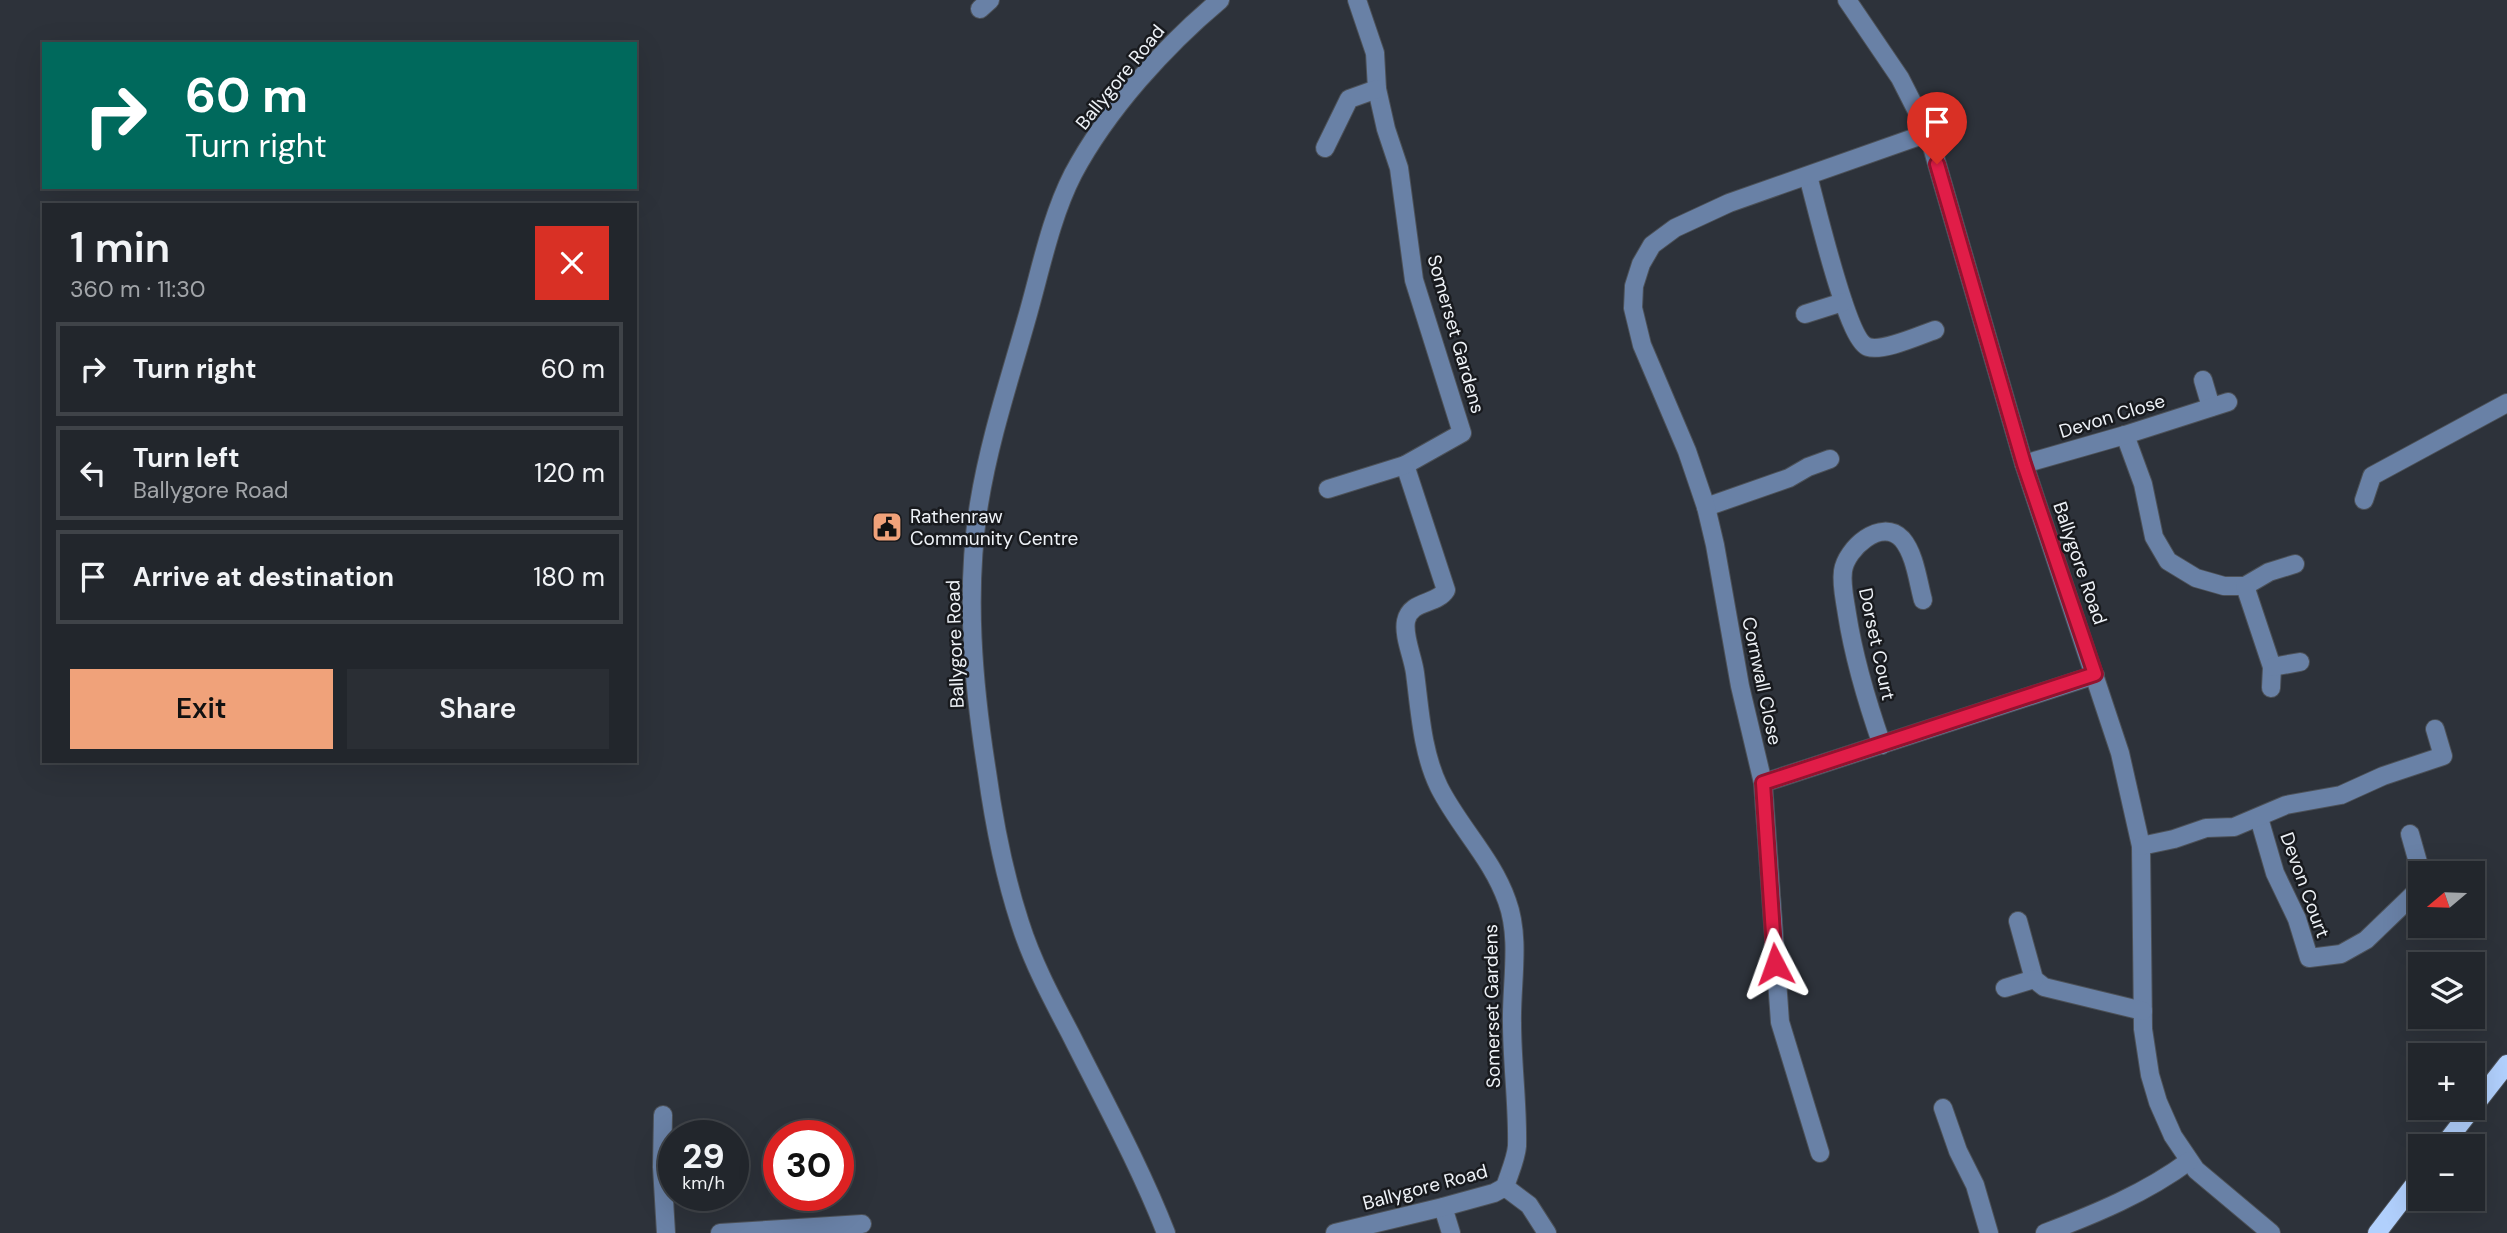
<!DOCTYPE html>
<meta charset="utf-8">
<style>
:root{--surface:#22262c;--page:#2a2e34;--text:#f1f3f6;--muted:#a2a5a9;--line:#3f4348;--accent:#f0a27a}
body{margin:0;font-family:"DM Sans",sans-serif;background:var(--page);color:var(--text);height:100vh;display:flex;flex-direction:column;font-size:26px;white-space:nowrap}
*{box-sizing:border-box;margin:0}
p{font-size:23px;color:var(--muted)}
.icon{flex:none;width:38px;height:38px;fill:none;stroke:currentColor;stroke-width:2;stroke-linecap:round;stroke-linejoin:round}
.map{position:relative;flex:1;overflow:hidden}
.side{position:absolute;left:42px;top:203px;width:595px;height:560px;display:flex;flex-direction:column;background:var(--surface);border-radius:0px;box-shadow:0 7px 28px #0002,0 0 0 2px var(--line)}
.side>*{flex:none}
.top-card{position:absolute;left:42px;top:42px;width:595px;height:147px;border-radius:0px;box-shadow:0 7px 28px #0002,0 0 0 2px var(--line);background:#00695c;color:#fff;overflow:hidden}
.needle{width:46px;rotate:251deg}
.fabs{position:absolute;left:2408px;top:861px;display:grid;gap:14px}
.fabs a{display:grid;place-items:center;width:77px;height:77px;border-radius:0px;background:var(--surface);box-shadow:0 7px 28px #0002,0 0 0 2px var(--line);font-size:35px}
.speed{position:absolute;left:658px;top:1120px;display:flex;gap:14px;font-size:35px;font-weight:700;text-align:center}
.speed>*{display:grid;place-content:center;width:91px;height:91px;border-radius:50%;background:var(--surface);box-shadow:0 7px 28px #0002,0 0 0 2px var(--line);line-height:1}
.speed small{font-size:18px;font-weight:400}
.speed .limit{border:10px solid #d22;background:#fff;color:#111}
.pin{position:absolute;display:grid;place-items:center;width:60px;height:60px;color:#fff;margin:-72px -30px;border-radius:50% 50% 50% 0;rotate:-45deg;box-shadow:0 0 7px #0007}
.pin .icon{rotate:45deg}
.me{position:absolute;width:77px;margin:-38px;rotate:356deg;stroke-linejoin:round;filter:drop-shadow(0 0 5px #0008)}
.turn{display:flex;align-items:center;gap:24px;height:147px;padding:0 28px;font-size:32px}
.turn .icon{width:91px;height:91px;stroke-width:2.5}
.turn b{display:block;font-size:49px;line-height:60px}
.round{display:grid;place-items:center;flex:none;width:74px;height:74px;border-radius:0px;background:var(--page)}
.overview{display:flex;align-items:center;justify-content:space-between;height:119px;padding:0 28px}
h1{font-size:42px;font-weight:600;line-height:52px}
.action{display:flex;gap:14px;margin-top:auto;padding:14px 28px}
.action a{flex:1;height:80px;border-radius:0px;background:var(--accent);color:#111;font-size:28px;font-weight:600;line-height:80px;text-align:center}
.action a+a{background:var(--page);color:var(--text)}
ul{padding:0;list-style:none}
li{display:flex;align-items:center;gap:21px;height:94px;margin:0 14px 10px;padding:0 14px;border:4px solid var(--line);border-radius:0px}
li div{flex:1}
li b{display:block;font-size:26px}
li em{font-style:normal}
.map>svg:first-child{display:block}
.lines{fill:none;stroke-linecap:round;stroke-linejoin:round}
.minor-casing{stroke:#4c5158;stroke-width:20}
.major-casing{stroke:#4c5158;stroke-width:20}
.minor{stroke:#6981a6;stroke-width:18}
.major{stroke:#b1d0fd;stroke-width:18}
.route-casing{stroke:#92132f;stroke-width:18}
.route{stroke:#e11d48;stroke-width:12}
.labels{text-anchor:middle;dominant-baseline:central;stroke-width:5;stroke-linejoin:round;paint-order:stroke}
.street-label{font-size:19px;fill:#eef2f7;stroke:#181a1e}
.poi-label{font-size:19px;fill:#eef2f7;stroke:#181a1e;text-anchor:start}
</style>
<div class="map">
<svg width="2507" height="1233" viewBox="0 0 2507 1233">
<rect width="100%" height="100%" fill="#2d323a"/>
<g class="lines">
<g class="minor-casing">
<g id="minor">
<path d="M 1357,0 L 1375,53 L 1377,89 L 1386,129 L 1399,168 L 1414,280 L 1462,433 L 1405,465 L 1446,590 C 1437,605 1410,600 1406,621 C 1403,636 1413,657 1415,673 C 1420,711 1422,752 1439,787 C 1459,827 1492,858 1507,901 C 1521,939 1511,984 1512,1023 C 1512,1064 1518,1105 1517,1146 C 1516,1159 1509,1174 1505,1187"/>
<polyline points="1847,0 1900,78 1928,133 2024,464 2120,753 2141,846 2143,1029 2150,1075 2158,1102 2173,1136 2196,1170 2271,1233"/>
<polyline points="980,9 990,0"/>
<polyline points="1325,148 1349,99 1377,89"/>
<path d="M 1808,176 C 1816,204 1847,340 1868,347 C 1883,352 1920,335 1935,330"/>
<polyline points="1805,314 1843,302"/>
<polyline points="2203,380 2211,407"/>
<polyline points="2125,435 2143,484 2154,537 2168,561 2196,578 2224,586 2245,586 2269,572 2295,564"/>
<polyline points="2024,464 2125,435 2228,402"/>
<polyline points="1328,489 1405,465"/>
<polyline points="2364,500 2372,476 2507,403"/>
<polyline points="1706,507 1789,478 1808,467 1830,459"/>
<polyline points="2245,586 2272,667 2271,688"/>
<polyline points="2272,667 2300,662"/>
<path d="M 1882,745 C 1867,702 1854,659 1847,614 C 1845,600 1841,585 1843,571 C 1846,549 1881,517 1902,539 C 1915,554 1918,582 1923,600"/>
<polyline points="1763,783 2095,675"/>
<polyline points="2259,818 2275,873 2297,919 2309,958 2341,954 2366,940 2420,888"/>
<polyline points="2410,834 2421,873"/>
<polyline points="2141,846 2174,839 2206,828 2234,827 2286,805 2341,795 2383,776 2443,756 2435,729"/>
<polyline points="2018,921 2034,979 2044,987 2143,1011"/>
<polyline points="2005,988 2034,979"/>
<polyline points="1943,1108 1958,1151 1975,1185 1989,1233"/>
<polyline points="663,1115 662,1167 666,1233"/>
<polyline points="1820,1153 1780,1022 1763,783 1740,686 1715,545 1706,507 1687,451 1642,345 1633,308 1634,286 1641,264 1652,245 1675,228 1729,203 1928,133"/>
<polyline points="1443,1207 1451,1233"/>
<polyline points="720,1233 862,1224"/>
<path d="M 1166,1233 C 1139,1164 1103,1099 1070,1033 C 1051,997 1032,961 1020,923 C 1004,874 994,823 987,772 C 973,684 965,592 979,504 C 989,442 1009,381 1026,321 C 1040,273 1050,219 1073,174 C 1107,110 1165,46 1220,0"/>
<polyline points="1335,1233 1443,1207 1494,1193 1505,1187 1529,1205 1547,1233"/>
<path d="M 2045,1233 C 2095,1214 2146,1193 2189,1161"/>
</g>
</g>
<g class="major-casing">
<g id="major">
<polyline points="2443,1146 2507,1064"/>
<polyline points="2377,1233 2420,1177"/>
</g>
</g>
<use href="#minor" class="minor"/>
<use href="#major" class="major"/>
</g>
<g class="lines">
<g class="route-casing">
<polyline id="route" points="1775,964 1763,783 2095,674 2024,464 1937,164"/>
</g>
<use href="#route" class="route"/>
</g>
<defs>
<g id="civic-square" transform="scale(1.575)"><rect x="-9" y="-9" width="18" height="18" rx="4" fill="#f0a27a" stroke="#181a1e"/><path d="M-.6-6.5H3V-4.5H.6V-3L4-1V1h2V6H-6V1h2V-1L-.6-3ZM-1.2 2.5V6h2.4V2.5Z" fill="#111"/></g>
</defs>
<g fill-rule="evenodd">
<use href="#civic-square" x="887" y="527"/>
</g>
<g class="labels">
<g class="street-label">
<text transform="translate(1120 77) rotate(-51)">Ballygore Road</text>
<text transform="translate(1456 334) rotate(74)">Somerset Gardens</text>
<text transform="translate(2112 416) rotate(-17)">Devon Close</text>
<text transform="translate(2080 563) rotate(71)">Ballygore Road</text>
<text transform="translate(955 644) rotate(-92)">Ballygore Road</text>
<text transform="translate(1877 644) rotate(78)">Dorset Court</text>
<text transform="translate(1762 681) rotate(78)">Cornwall Close</text>
<text transform="translate(2305 885) rotate(70)">Devon Court</text>
<text transform="translate(1492 1006) rotate(-91)">Somerset Gardens</text>
<text transform="translate(1425 1187) rotate(-15)">Ballygore Road</text>
</g>
<g class="poi-label">
<text x="910" y="516">Rathenraw<tspan x="910" dy="22">Community Centre</tspan></text>
</g>
</g>
</svg>
<div class="fabs">
<a><svg class="needle" viewBox="-14 -14 28 28"><path d="M0-13l5 13h-10z" fill="#e53935"/><path d="M0 13l5-13h-10z" fill="#a2a5a9"/></svg></a>
<a><svg class="icon" aria-label="layers" viewBox="0 0 24 24"><path d="M12 4l9 5-9 5-9-5zM3 14l9 5 9-5"/></svg></a>
<a>+</a>
<a>−</a>
</div>
<div class="speed"><div>29<small>km/h</small></div><div class="limit">30</div></div>
<div class="pin" style="left:1937px;top:164px;background:#d93025"><svg class="icon" aria-label="arrive" viewBox="0 0 24 24"><path d="M6 21V4h12l-3 4 3 4H6"/></svg></div>
<svg class="me" style="left:1775px;top:964px" viewBox="-20 -20 40 40"><path d="M0-17L14 15 0 8-14 15z" fill="#e11d48" stroke="#fff" stroke-width="4"/></svg>
<div class="top-card">
<div class="turn"><svg class="icon" aria-label="right" viewBox="0 0 24 24"><path d="M7 20v-9h11M14 6l5 5-5 5"/></svg><div><b>60 m</b>Turn right</div></div>
</div>
<section class="side">
<div class="overview"><div><h1>1 min</h1><p>360 m · 11:30</p></div><a class="round" style="background:#d93025;color:#fff"><svg class="icon" aria-label="close" viewBox="0 0 24 24"><path d="M6 6l12 12M18 6L6 18"/></svg></a></div>
<ul>
<li><svg class="icon" aria-label="right" viewBox="0 0 24 24"><path d="M7 20v-9h11M14 6l5 5-5 5"/></svg><div><b>Turn right</b></div><em>60 m</em></li>
<li><svg class="icon" aria-label="left" viewBox="0 0 24 24"><path d="M17 20v-9H6M10 6l-5 5 5 5"/></svg><div><b>Turn left</b><p>Ballygore Road</p></div><em>120 m</em></li>
<li><svg class="icon" aria-label="arrive" viewBox="0 0 24 24"><path d="M6 21V4h12l-3 4 3 4H6"/></svg><div><b>Arrive at destination</b></div><em>180 m</em></li>
</ul>
<div class="action"><a>Exit</a><a>Share</a></div>
</section>
</div>
